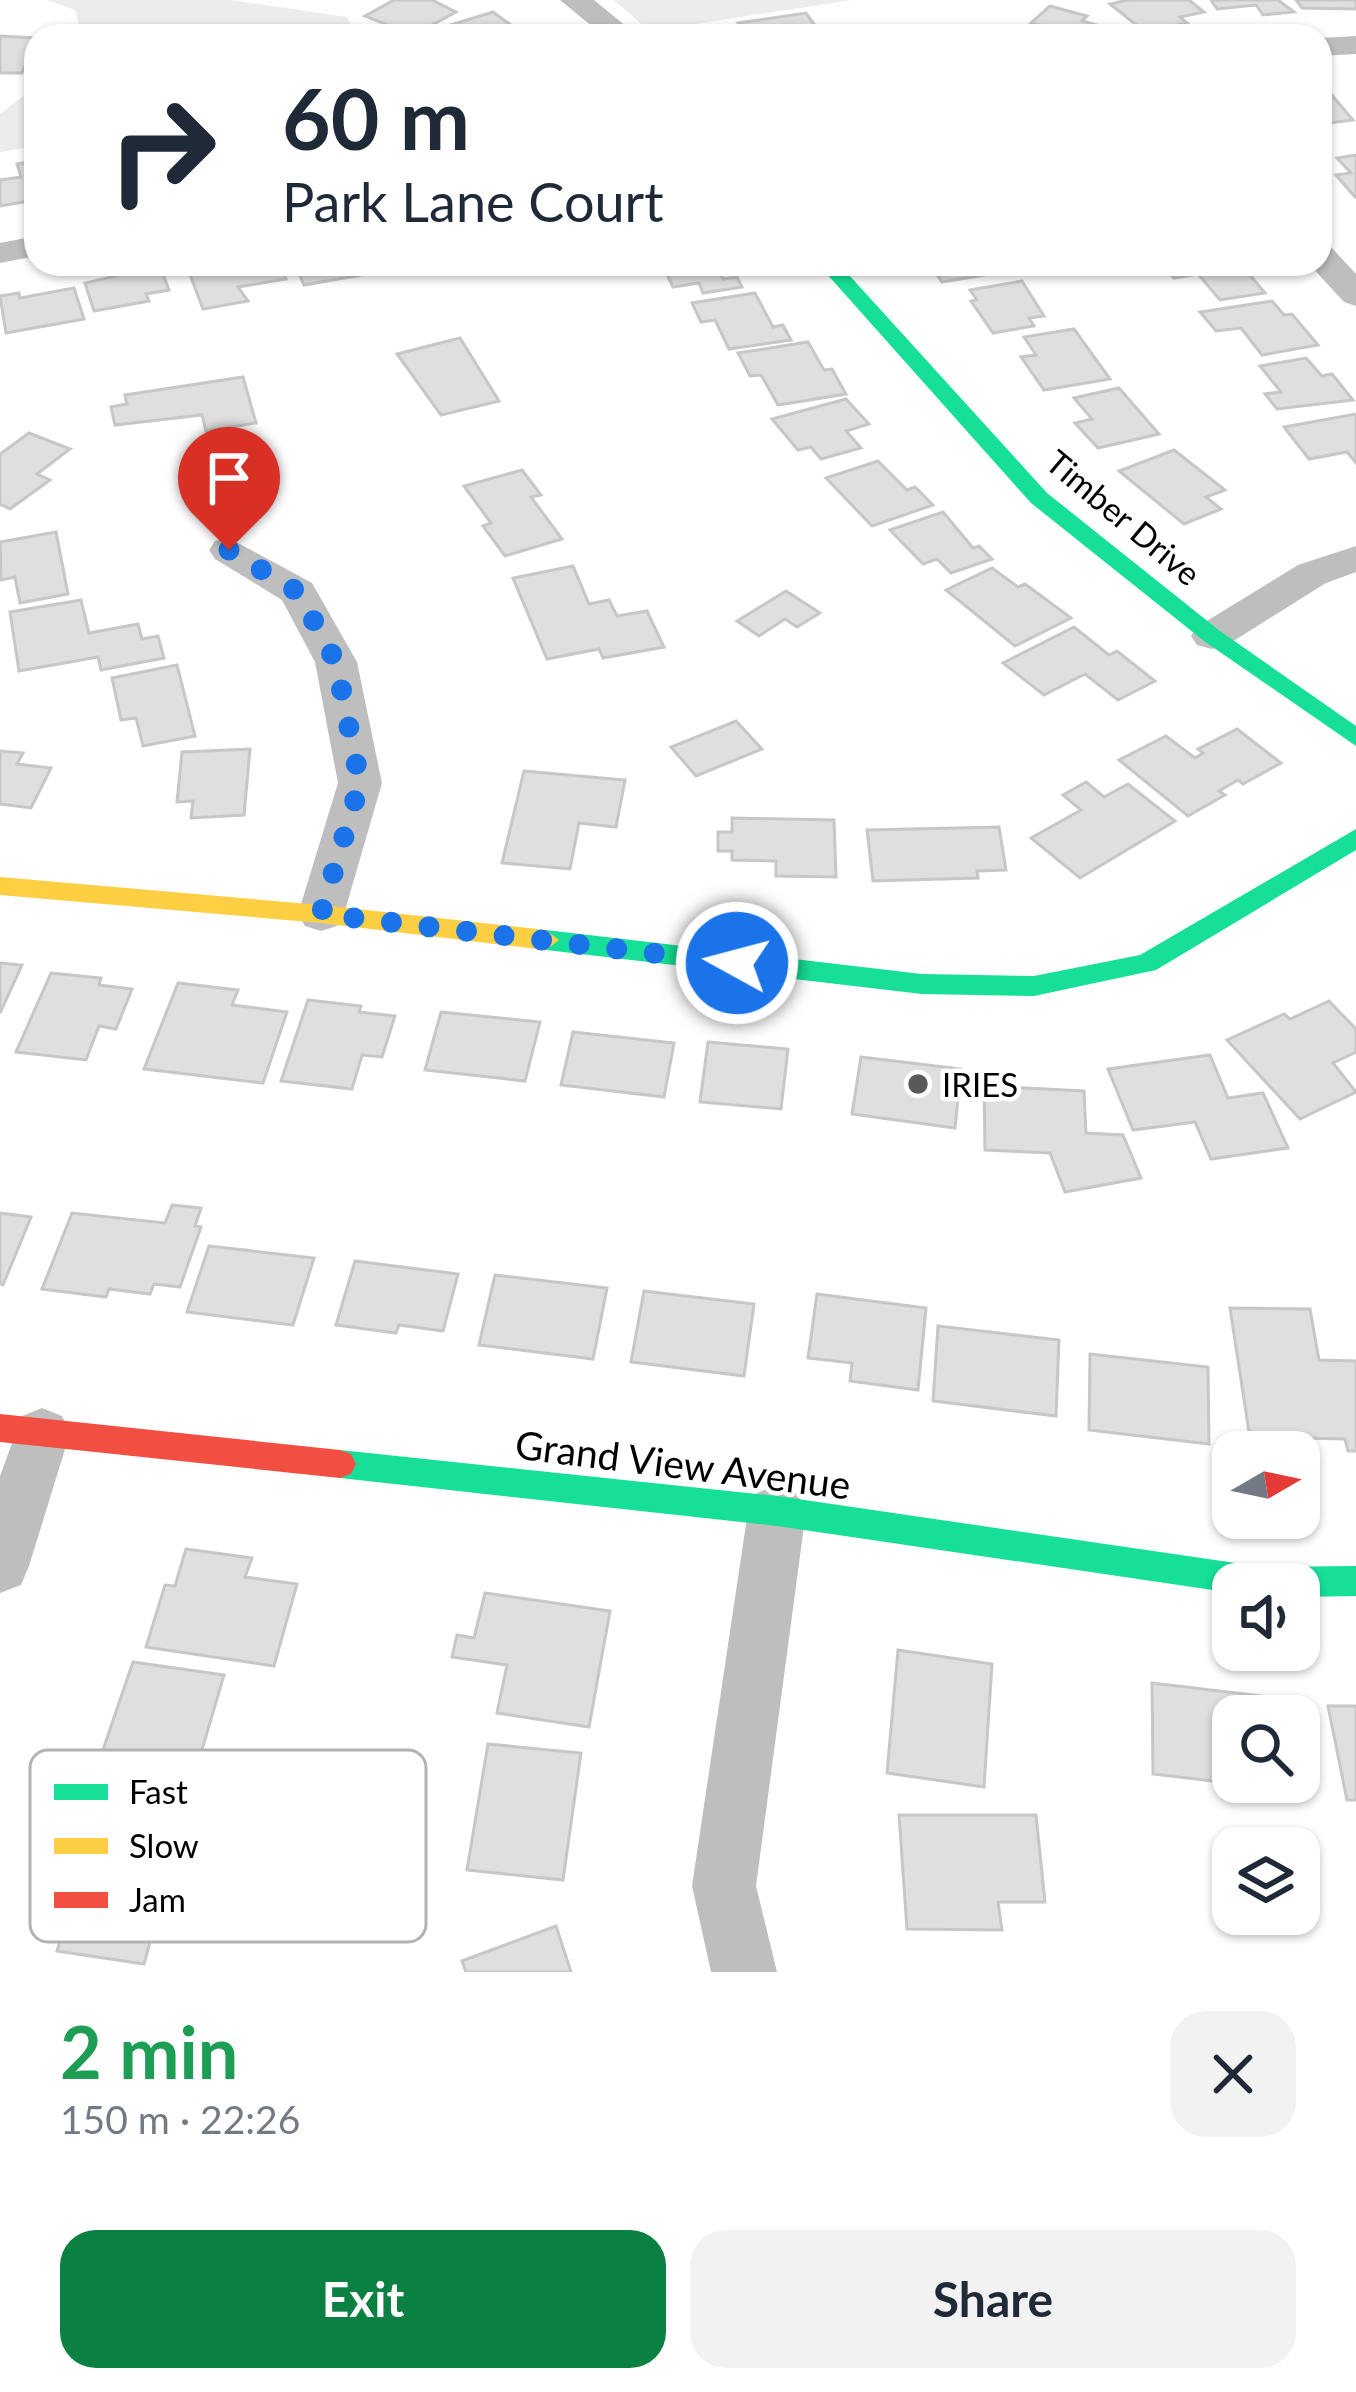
<!DOCTYPE html>
<meta charset="utf-8">
<style>
:root{--surface:#fff;--page:#f2f2f3;--text:#1f2937;--muted:#747a83;--accent:#0b8043}
body{margin:0;font-family:Lato,sans-serif;background:var(--page);color:var(--text);height:100vh;display:flex;flex-direction:column;font-size:45px;white-space:nowrap}
*{box-sizing:border-box;margin:0}
p{font-size:39px;color:var(--muted)}
.icon{flex:none;width:66px;height:66px;fill:none;stroke:currentColor;stroke-width:2;stroke-linecap:round;stroke-linejoin:round}
.map{position:relative;height:1972px;overflow:hidden}
.details{display:flex;flex-direction:column;background:var(--surface);flex:1}
.details>*{flex:none}
.guide{position:absolute;left:24px;top:24px;width:1308px;height:252px;border-radius:36px;box-shadow:0 3px 9px #0004;background:#fff;color:var(--text);overflow:hidden}
.needle{width:78px;rotate:81deg}
.buttons{position:absolute;left:1212px;top:1431px;display:grid;gap:24px}
.buttons a{display:grid;place-items:center;width:108px;height:108px;border-radius:24px;background:var(--surface);box-shadow:0 3px 9px #0004;font-size:60px}
.pin{position:absolute;display:grid;place-items:center;width:102px;height:102px;color:#fff;margin:-123px -51px;border-radius:50% 50% 50% 0;rotate:-45deg;box-shadow:0 0 12px #0007}
.pin .icon{rotate:45deg}
.me{position:absolute;width:132px;margin:-66px;rotate:277deg;stroke-linejoin:round;filter:drop-shadow(0 0 9px #0008)}
.turn{display:flex;align-items:center;gap:42px;height:252px;padding:0 60px;font-size:54px}
.turn .icon{width:156px;height:156px;stroke-width:2.5}
.turn b{display:block;font-size:84px;line-height:102px}
.round{display:grid;place-items:center;flex:none;width:126px;height:126px;border-radius:36px;background:var(--page)}
.overview{display:flex;align-items:center;justify-content:space-between;height:204px;padding:0 60px}
h1{font-size:72px;font-weight:700;line-height:90px;color:#1e9e55}
.cta{display:flex;gap:24px;margin-top:auto;padding:24px 60px}
.cta a{flex:1;height:138px;border-radius:36px;background:var(--accent);color:#fff;font-size:48px;font-weight:700;line-height:138px;text-align:center}
.cta a+a{background:var(--page);color:var(--text)}
.map>svg:first-child{display:block}
.green{fill:#ececec}
.building{fill:#dfdfdf;stroke:#c7c7c7;stroke-width:3}
.lines{fill:none;stroke-linecap:round;stroke-linejoin:round}
.street{fill:#bebebe;fill-rule:evenodd}
.fast{fill:#16e098;fill-rule:evenodd}
.slow{fill:#ffcf43;fill-rule:evenodd}
.jam{fill:#f24e42;fill-rule:evenodd}
.route{stroke:#1a73e8;stroke-width:21;stroke-dasharray:0 37.8}
.poi-dot{fill:#595959;stroke:#fff;stroke-width:4.5}
.labels{text-anchor:middle;dominant-baseline:central;stroke-width:9;stroke-linejoin:round;paint-order:stroke}
.street-label{font-size:33px;fill:#000;stroke:#fff}
.poi-label{font-size:33px;fill:#000;stroke:#fff;text-anchor:start}
.near-street-label{font-size:39px;fill:#000;stroke:#fff}
.key{fill:#fff;stroke:#b2b2b2;stroke-width:3}
.key-label{font-size:33px;fill:#000}
</style>
<div class="map">
<svg width="1356" height="1972" viewBox="0 0 1356 1972">
<rect width="100%" height="100%" fill="#fff"/>
<g class="green">
<polygon points="47,0 229,0 347,17 356,36 82,36 75,10"/>
<polygon points="614,0 852,0 649,31"/>
<polygon points="36,86 36,146 0,152 0,114"/>
</g>
<g class="building">
<polygon points="394,0 432,0 456,12 413,35 365,16"/>
<polygon points="1128,0 1189,0 1204,12 1180,17 1187,23 1145,32 1110,4"/>
<polygon points="1211,0 1278,0 1294,12 1263,15 1256,5 1217,9"/>
<polygon points="1296,0 1356,0 1356,9 1302,8"/>
<polygon points="1050,6 1087,16 1082,21 1137,36 1066,36 1068,33 1031,23"/>
<polygon points="493,12 526,36 456,36 444,27"/>
<polygon points="806,13 816,27 791,31 794,36 747,36 738,23"/>
<polygon points="0,36 36,38 22,73 0,73"/>
<polygon points="1330,93 1353,120 1320,124 1320,95"/>
<polygon points="1356,155 1356,196 1355,197 1336,175 1351,173 1337,158"/>
<polygon points="36,161 36,200 0,206 0,180 21,177 17,164"/>
<polygon points="217,264 280,264 286,279 238,287 248,301 203,309 189,272"/>
<polygon points="295,264 376,264 376,265 358,269 361,275 304,285"/>
<polygon points="662,264 715,264 723,279 737,277 742,287 703,293 699,283 673,287"/>
<polygon points="930,264 997,264 1003,272 942,282"/>
<polygon points="1163,264 1250,264 1258,273 1249,274 1265,293 1220,300 1198,274 1174,278"/>
<polygon points="160,266 169,290 146,294 149,301 94,311 85,283"/>
<polygon points="1022,281 1044,316 1029,318 1034,326 993,333 971,301 977,300 970,290"/>
<polygon points="74,288 84,319 6,333 0,296 19,293 20,298"/>
<polygon points="755,293 773,327 783,325 791,340 729,349 715,320 701,322 692,303"/>
<polygon points="1272,301 1284,315 1292,314 1318,345 1262,355 1241,328 1216,331 1200,312"/>
<polygon points="1074,329 1110,379 1044,390 1021,357 1036,355 1024,337"/>
<polygon points="460,338 499,401 441,415 397,354"/>
<polygon points="808,342 824,370 832,369 846,394 778,405 761,375 750,376 738,353"/>
<polygon points="1306,358 1322,376 1332,374 1353,400 1277,409 1265,394 1281,392 1260,366"/>
<polygon points="243,377 256,423 206,431 202,415 115,425 111,407 127,404 125,395"/>
<polygon points="1119,388 1159,434 1098,448 1075,423 1092,419 1074,398"/>
<polygon points="846,399 869,424 846,431 861,448 821,459 811,447 798,450 772,419"/>
<polygon points="1356,414 1356,463 1347,452 1309,459 1284,427"/>
<polygon points="29,433 70,449 37,474 50,480 10,509 0,504 0,454"/>
<polygon points="1174,450 1225,490 1206,497 1221,509 1184,524 1119,471"/>
<polygon points="878,461 907,490 915,487 933,505 872,526 826,478"/>
<polygon points="522,470 541,495 531,497 562,539 505,556 483,526 491,523 464,486"/>
<polygon points="943,512 973,548 979,546 992,559 951,573 937,559 923,564 890,530"/>
<polygon points="56,532 68,594 20,603 15,577 1,580 0,542"/>
<polygon points="573,566 589,604 609,600 617,616 647,611 664,647 603,658 599,649 547,659 513,578"/>
<polygon points="992,568 1018,587 1025,584 1071,618 1015,646 946,590"/>
<polygon points="786,591 820,613 797,627 785,619 759,636 737,621"/>
<polygon points="81,600 89,633 138,624 142,639 158,636 164,658 101,670 98,657 19,671 10,612"/>
<polygon points="1074,627 1109,655 1117,651 1155,681 1118,700 1085,674 1044,695 1003,663"/>
<polygon points="177,665 195,736 143,746 136,718 121,720 112,678"/>
<polygon points="736,721 762,749 696,776 671,747"/>
<polygon points="1237,729 1281,763 1243,784 1238,780 1219,791 1225,795 1188,816 1119,760 1166,736 1195,758 1203,753 1198,749"/>
<polygon points="250,749 244,815 191,818 193,801 177,802 182,752"/>
<polygon points="0,751 23,753 17,764 51,768 31,808 0,804"/>
<polygon points="524,771 625,780 616,827 579,823 570,869 502,863"/>
<polygon points="1086,782 1104,797 1128,784 1175,821 1080,878 1031,838 1081,810 1063,795"/>
<polygon points="732,818 834,820 836,877 776,876 776,861 732,860 732,851 718,851 718,832 732,832"/>
<polygon points="999,827 1006,870 977,871 978,878 873,881 867,830"/>
<polygon points="0,963 22,965 0,1013"/>
<polygon points="51,973 101,978 99,985 132,989 116,1029 99,1026 86,1060 16,1052"/>
<polygon points="178,983 238,990 232,1005 287,1012 263,1083 144,1069"/>
<polygon points="308,1000 361,1006 359,1012 395,1016 382,1057 362,1055 352,1089 281,1081"/>
<polygon points="1329,1001 1356,1029 1356,1052 1333,1063 1356,1092 1300,1119 1227,1040 1284,1014 1290,1019"/>
<polygon points="441,1012 540,1022 525,1081 425,1070"/>
<polygon points="573,1032 674,1043 664,1097 561,1085"/>
<polygon points="708,1042 788,1049 781,1109 700,1102"/>
<polygon points="1210,1055 1228,1098 1263,1093 1288,1148 1211,1159 1195,1122 1133,1130 1108,1069"/>
<polygon points="861,1057 961,1069 955,1128 852,1114"/>
<polygon points="984,1086 1084,1091 1086,1133 1123,1135 1141,1178 1065,1192 1050,1153 985,1150"/>
<polygon points="172,1205 201,1208 195,1226 201,1227 180,1287 154,1284 150,1294 109,1289 106,1297 42,1289 72,1213 165,1223"/>
<polygon points="0,1213 31,1217 3,1285 0,1284"/>
<polygon points="209,1246 314,1258 293,1325 187,1312"/>
<polygon points="355,1261 458,1274 443,1331 399,1325 396,1333 336,1325"/>
<polygon points="495,1275 607,1288 593,1359 479,1345"/>
<polygon points="644,1291 754,1304 744,1376 631,1362"/>
<polygon points="817,1294 926,1308 918,1390 850,1381 852,1363 808,1358"/>
<polygon points="1230,1308 1310,1309 1319,1360 1356,1361 1356,1451 1348,1451 1345,1439 1301,1438 1302,1446 1251,1445"/>
<polygon points="938,1326 1059,1340 1056,1416 933,1401"/>
<polygon points="1090,1354 1208,1367 1209,1444 1089,1430"/>
<polygon points="186,1549 252,1558 245,1577 297,1584 274,1666 146,1647 165,1585 175,1586"/>
<polygon points="485,1593 610,1611 589,1727 497,1713 507,1665 452,1657 457,1635 474,1638"/>
<polygon points="898,1650 992,1664 984,1787 887,1773"/>
<polygon points="133,1662 224,1675 189,1794 93,1779"/>
<polygon points="1152,1683 1286,1699 1287,1716 1233,1716 1233,1782 1290,1782 1290,1790 1153,1774"/>
<polygon points="1328,1706 1356,1706 1356,1800 1347,1800"/>
<polygon points="488,1744 581,1753 563,1880 467,1870"/>
<polygon points="899,1815 1036,1815 1045,1902 998,1902 1002,1930 907,1929"/>
<polygon points="95,1826 179,1837 144,1964 57,1951"/>
<polygon points="556,1926 571,1972 466,1972 462,1961"/>
</g>
<g class="lines">
<g class="street">
<polygon points="560,0 594,0 638,36 604,36"/>
<polygon points="1356,36 1356,54 1320,56 1320,38"/>
<polygon points="36,236 36,256 0,263 0,243"/>
<polygon points="1320,245 1332,248 1356,274 1356,306 1344,302 1309,264 1320,264"/>
<polygon points="229,538 312,583 357,662 382,783 344,914 337,926 321,931 305,926 298,914 338,783 315,662 282,600 215,559 209,550 215,541"/>
<polygon points="1356,546 1356,572 1326,583 1227,645 1212,649 1197,645 1191,636 1197,627 1298,565"/>
<polygon points="42,1408 62,1416 70,1433 29,1566 21,1585 0,1593 0,1476 22,1416"/>
<polygon points="777,1485 797,1493 806,1511 756,1886 777,1972 711,1972 692,1886 748,1511 757,1493"/>
</g>
<g class="fast">
<polygon points="818,264 839,264 1047,493 1220,631 1356,726 1356,746 1204,641 1031,503"/>
<polygon points="1356,829 1356,850 1156,970 1034,996 922,994 546,950 533,940 546,930 922,974 1034,976 1140,955"/>
<polygon points="340,1450 777,1496 1263,1567 1356,1566 1356,1596 1299,1597 1299,1584 1233,1584 1233,1593 777,1526 340,1478 329,1474 324,1464 329,1454"/>
</g>
<polygon class="slow" points="0,877 321,905 546,930 559,940 546,950 321,923 0,895"/>
<polygon class="jam" points="0,1414 340,1450 351,1454 356,1464 351,1474 340,1478 0,1442"/>
</g>
<g class="lines">
<polyline class="route" points="229,550 298,592 336,662 360,783 321,914 737,963"/>
</g>
<circle class="poi-dot" cx="918" cy="1084" r="12"/>
<g class="labels">
<g class="street-label">
<text transform="translate(1124 517) rotate(40)">Timber Drive</text>
</g>
<g class="poi-label">
<text x="942" y="1084">IRIES</text>
</g>
<g class="near-street-label">
<text transform="translate(683 1464) rotate(7)">Grand View Avenue</text>
</g>
</g>
<rect x="30" y="1750" width="396" height="192" rx="18" class="key"/>
<rect x="54" y="1784" width="54" height="16" fill="#16e098"/>
<rect x="54" y="1838" width="54" height="16" fill="#ffcf43"/>
<rect x="54" y="1892" width="54" height="16" fill="#f24e42"/>
<g class="key-label">
<text x="129" y="1804">Fast</text>
<text x="129" y="1858">Slow</text>
<text x="129" y="1912">Jam</text>
</g>
</svg>
<div class="buttons">
<a><svg class="needle" viewBox="-14 -14 28 28"><path d="M0-13l5 13h-10z" fill="#e53935"/><path d="M0 13l5-13h-10z" fill="#747a83"/></svg></a>
<a><svg class="icon" aria-label="sound" viewBox="0 0 24 24"><path d="M4 9h4l5-4v14l-5-4H4zM17 9q2 3 0 6"/></svg></a>
<a><svg class="icon" aria-label="search" viewBox="0 0 24 24"><circle cx="10" cy="10" r="6"/><path d="M15 15l6 6"/></svg></a>
<a><svg class="icon" aria-label="layers" viewBox="0 0 24 24"><path d="M12 4l9 5-9 5-9-5zM3 14l9 5 9-5"/></svg></a>
</div>
<div class="pin" style="left:229px;top:550px;background:#d93025"><svg class="icon" aria-label="arrive" viewBox="0 0 24 24"><path d="M6 21V4h12l-3 4 3 4H6"/></svg></div>
<svg class="me" style="left:737px;top:963px" viewBox="-20 -20 40 40"><circle r="17" fill="#1a73e8" stroke="#fff" stroke-width="3"/><path d="M0-11L8 9 0 5-8 9z" fill="#fff"/></svg>
<div class="guide">
<div class="turn"><svg class="icon" aria-label="right" viewBox="0 0 24 24"><path d="M7 20v-9h11M14 6l5 5-5 5"/></svg><div><b>60 m</b>Park Lane Court</div></div>
</div>
</div>
<section class="details">
<div class="overview"><div><h1>2 min</h1><p>150 m · 22:26</p></div><a class="round"><svg class="icon" aria-label="close" viewBox="0 0 24 24"><path d="M6 6l12 12M18 6L6 18"/></svg></a></div>
<div class="cta"><a>Exit</a><a>Share</a></div>
</section>
